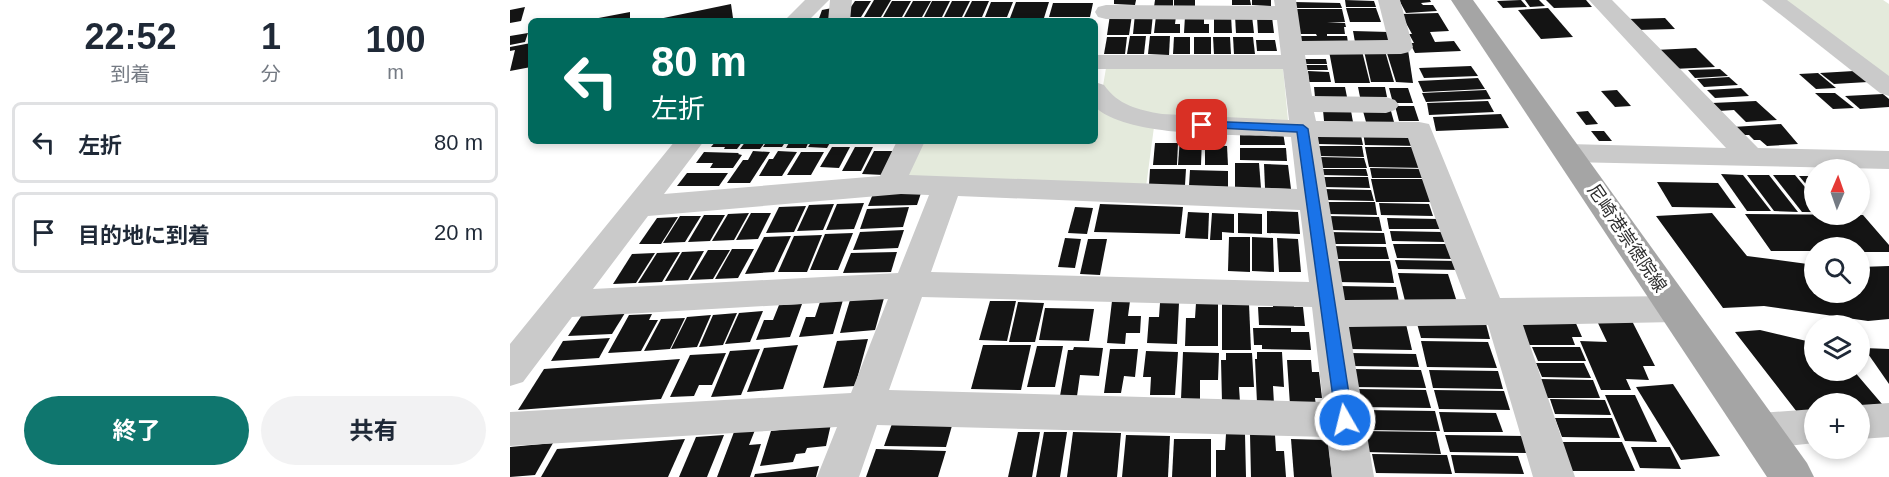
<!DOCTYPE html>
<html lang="ja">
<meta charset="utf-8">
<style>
:root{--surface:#fff;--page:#f2f2f3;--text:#1f2937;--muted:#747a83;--line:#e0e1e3;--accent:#0f766e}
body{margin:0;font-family:Arial,"Noto Sans JP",sans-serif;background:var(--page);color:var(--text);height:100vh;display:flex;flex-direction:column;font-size:22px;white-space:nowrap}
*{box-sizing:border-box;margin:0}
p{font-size:20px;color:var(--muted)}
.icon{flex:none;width:33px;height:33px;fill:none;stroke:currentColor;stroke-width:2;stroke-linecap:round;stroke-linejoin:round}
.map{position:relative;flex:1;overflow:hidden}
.details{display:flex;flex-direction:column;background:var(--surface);width:510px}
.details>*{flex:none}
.guide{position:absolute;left:18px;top:18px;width:570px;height:126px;border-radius:9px;box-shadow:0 3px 9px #0003;background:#00695c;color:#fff;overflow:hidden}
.needle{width:39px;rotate:2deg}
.controls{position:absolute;left:1294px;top:159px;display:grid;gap:12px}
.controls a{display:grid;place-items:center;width:66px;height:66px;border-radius:50%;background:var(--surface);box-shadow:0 3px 9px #0003;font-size:30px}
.pin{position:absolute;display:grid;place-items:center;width:51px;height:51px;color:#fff;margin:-26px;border-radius:12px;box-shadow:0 3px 9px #0006}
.me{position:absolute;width:66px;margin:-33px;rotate:352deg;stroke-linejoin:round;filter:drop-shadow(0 0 4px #0008)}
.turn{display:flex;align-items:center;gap:21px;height:126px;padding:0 24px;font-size:27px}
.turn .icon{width:78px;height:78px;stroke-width:2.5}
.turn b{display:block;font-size:42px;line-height:51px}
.eta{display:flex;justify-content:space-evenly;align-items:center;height:102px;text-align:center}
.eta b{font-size:36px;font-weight:700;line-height:42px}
.button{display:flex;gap:12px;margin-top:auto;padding:12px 24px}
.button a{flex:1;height:69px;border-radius:36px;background:var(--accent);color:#fff;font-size:24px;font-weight:700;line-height:69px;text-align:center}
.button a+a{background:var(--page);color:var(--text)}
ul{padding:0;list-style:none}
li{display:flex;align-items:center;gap:18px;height:81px;margin:0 12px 9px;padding:0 12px;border:3px solid var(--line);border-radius:9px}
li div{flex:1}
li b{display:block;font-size:22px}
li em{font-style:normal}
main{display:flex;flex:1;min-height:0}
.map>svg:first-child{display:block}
.green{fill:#e4eadc}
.building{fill:#141414}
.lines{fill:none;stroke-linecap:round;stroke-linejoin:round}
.minor{fill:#cacaca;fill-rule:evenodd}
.major{fill:#a5a5a5;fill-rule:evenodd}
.route{fill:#1a73e8;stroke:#114b97;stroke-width:1.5}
.labels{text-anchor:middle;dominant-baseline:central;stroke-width:6;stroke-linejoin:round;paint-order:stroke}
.street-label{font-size:18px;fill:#2d2d2d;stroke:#fff}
</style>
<main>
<section class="details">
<div class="eta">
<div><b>22:52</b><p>到着</p></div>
<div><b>1</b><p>分</p></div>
<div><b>100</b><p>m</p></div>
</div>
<ul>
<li><svg class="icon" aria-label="left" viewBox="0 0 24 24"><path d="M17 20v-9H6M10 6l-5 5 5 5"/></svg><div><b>左折</b></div><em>80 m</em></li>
<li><svg class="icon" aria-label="arrive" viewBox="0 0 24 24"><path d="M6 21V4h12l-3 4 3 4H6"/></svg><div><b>目的地に到着</b></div><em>20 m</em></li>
</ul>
<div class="button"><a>終了</a><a>共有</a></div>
</section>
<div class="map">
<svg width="1379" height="477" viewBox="0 0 1379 477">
<rect width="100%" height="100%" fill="#fff"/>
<g class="green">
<polygon points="1274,0 1373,0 1379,4 1379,79"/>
<path d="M 596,68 L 773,68 L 778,120 C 734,119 673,123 631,112 C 615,108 604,98 593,86 Z"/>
<polygon points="585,104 644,127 636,187 395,177 410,141 585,141"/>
</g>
<g class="building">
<polygon points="364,0 381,0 371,17 354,17"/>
<polygon points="604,0 626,0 625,5 604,4"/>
<polygon points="645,0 663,0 663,8 644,7"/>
<polygon points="664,0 685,0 685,8 664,7"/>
<polygon points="722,0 740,0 741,5 722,5"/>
<polygon points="742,0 761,0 761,6 742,5"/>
<polygon points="835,0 864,1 866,7 836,7"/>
<polygon points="889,0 920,0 921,2 911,3 913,5 923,5 927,11 896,13"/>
<polygon points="1011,0 1017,7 993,8 987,1"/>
<polygon points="1015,0 1029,0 1035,6 1020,7"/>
<polygon points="1036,0 1076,0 1082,7 1044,8"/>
<polygon points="345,1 361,1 351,17 334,17"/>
<polygon points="382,1 401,1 392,17 373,17"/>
<polygon points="403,1 421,1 412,17 394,17"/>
<polygon points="422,1 440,1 432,17 414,17"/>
<polygon points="442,1 460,1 452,17 434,17"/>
<polygon points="462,1 479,1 472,17 454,17"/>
<polygon points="481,2 503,2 497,17 475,17"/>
<polygon points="506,2 539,2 534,18 500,18"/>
<polygon points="784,2 830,3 832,8 785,8"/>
<polygon points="543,3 583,3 580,17 539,17"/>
<polygon points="221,4 223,18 210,21 139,21"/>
<polygon points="15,7 11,21 0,23 0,10"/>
<polygon points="322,8 321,20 308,21 312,10"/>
<polygon points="836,8 866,8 871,22 840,22"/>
<polygon points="1038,8 1063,37 1031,39 1008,10"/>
<polygon points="785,9 832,9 835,22 817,23 835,23 836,27 834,27 835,34 817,34 817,36 837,36 838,43 790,42 789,36 807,36 806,34 789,34"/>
<polygon points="120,12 120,21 78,21 78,20"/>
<polygon points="928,13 939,31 920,32 925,42 944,41 951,51 905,53 900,43 904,43 899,34 902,34 891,14"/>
<polygon points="625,14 643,14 641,34 623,34"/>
<polygon points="600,15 622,15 619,35 597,35"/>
<polygon points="646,16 666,16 665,24 670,24 670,33 644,33"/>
<polygon points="675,16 694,16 694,24 699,24 699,33 674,33"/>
<polygon points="704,16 721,16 722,33 704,33"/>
<polygon points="725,16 742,16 744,33 726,33"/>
<polygon points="747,17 762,17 764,33 748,33"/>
<polygon points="1155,18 1165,29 1127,30 1117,19"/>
<polygon points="843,31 879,32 882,42 845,42"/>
<polygon points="18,33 15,42 0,45 0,36"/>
<polygon points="620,36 636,36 634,54 617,54"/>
<polygon points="640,36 660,36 659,55 638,54"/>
<polygon points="597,37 617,37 615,54 594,54"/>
<polygon points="664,37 680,37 680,54 663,54"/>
<rect x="684" y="37" width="17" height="17"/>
<polygon points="703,37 720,37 721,54 704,54"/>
<polygon points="723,37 743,37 745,54 724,54"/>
<polygon points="746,40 765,40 767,51 747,51"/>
<polygon points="21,43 21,67 0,71 5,50 0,51 0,47"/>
<polygon points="1186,48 1205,67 1163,69 1145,50"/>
<polygon points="876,50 898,50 903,83 886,82"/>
<polygon points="819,51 852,51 860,83 825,83"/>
<polygon points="854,51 875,51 884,82 861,82"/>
<polygon points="795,59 816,59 817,64 796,64"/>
<polygon points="796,65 817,65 818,70 796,70"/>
<polygon points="961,66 968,76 914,78 909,68"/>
<polygon points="1210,69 1218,76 1185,78 1178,70"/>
<polygon points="798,71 819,72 821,82 799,82"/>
<polygon points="1344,71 1358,82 1324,84 1310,73"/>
<polygon points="1308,73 1326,88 1306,89 1289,74"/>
<polygon points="1219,77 1228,85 1194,87 1187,79"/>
<polygon points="968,78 975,89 913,92 908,81"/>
<polygon points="804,87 835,87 837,97 805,97"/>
<polygon points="848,87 875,87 877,97 850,97"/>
<polygon points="879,88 898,88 903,103 883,103"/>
<polygon points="1231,88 1239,96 1205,98 1197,90"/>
<polygon points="976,90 981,99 916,102 912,93"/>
<polygon points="1107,90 1121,106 1105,107 1091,91"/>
<polygon points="1305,93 1325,93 1344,108 1323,109"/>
<polygon points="1373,94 1379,99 1379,107 1350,109 1335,96"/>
<polygon points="978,101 984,112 919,115 917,103"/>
<polygon points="1246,101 1267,120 1236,122 1224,110 1209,111 1202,103"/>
<polygon points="885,106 904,106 909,121 889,121"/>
<polygon points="813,110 841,111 843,122 814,121"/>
<polygon points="853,111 881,111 884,122 856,122"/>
<polygon points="1078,111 1088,124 1076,125 1066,112"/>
<polygon points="991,114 999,128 926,131 923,117"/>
<polygon points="1271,124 1288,144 1257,146 1250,140 1244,140 1239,135 1231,135 1223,127"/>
<polygon points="806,130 850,131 853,145 808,144"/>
<polygon points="1081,131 1094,131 1102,141 1089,141"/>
<polygon points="730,132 773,132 775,145 730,145"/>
<polygon points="853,132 903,132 907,146 855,145"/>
<polygon points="670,138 692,138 691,165 668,165"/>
<polygon points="206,141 233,141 227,149 214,149 215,147 201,147"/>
<polygon points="236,141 256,141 250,149 230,149"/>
<polygon points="257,141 276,141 272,147 253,147"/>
<polygon points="280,141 299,141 296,148 276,148"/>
<polygon points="302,141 321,141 317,148 298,147"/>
<polygon points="645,143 668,143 667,165 643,165"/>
<polygon points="695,145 717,146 718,165 695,165"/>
<polygon points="808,146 852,146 854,157 809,156"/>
<polygon points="322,147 340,147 329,168 310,167"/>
<polygon points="345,147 363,147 351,171 332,171"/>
<polygon points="855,147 908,147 914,168 859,167"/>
<polygon points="730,148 776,148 777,161 730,160"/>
<polygon points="243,151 260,152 240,183 217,183 233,160 238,160"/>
<polygon points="268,151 287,152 272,176 249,176 259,159 263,159"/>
<polygon points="364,151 385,151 374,175 352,174"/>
<polygon points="194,152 229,153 228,154 232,155 223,168 200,168 203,163 186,163"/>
<polygon points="291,152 314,152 301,175 277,175"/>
<polygon points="810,157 854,158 857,168 811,168"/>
<polygon points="725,163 749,163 751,188 725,188"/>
<polygon points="754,164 778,165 781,189 755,188"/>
<polygon points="860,168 914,169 917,178 862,178"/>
<polygon points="640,169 676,169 675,185 639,185"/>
<polygon points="811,169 856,169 858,176 811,175"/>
<polygon points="680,170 718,171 718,187 679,186"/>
<polygon points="177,173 218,173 209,186 167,186"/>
<polygon points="1211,174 1233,175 1261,211 1237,211"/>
<polygon points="1237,175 1259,175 1288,212 1264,211"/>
<polygon points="1263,175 1285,175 1305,199 1305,212 1292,212"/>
<polygon points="1289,176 1305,176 1305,195"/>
<polygon points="812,177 858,177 860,188 813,187"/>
<polygon points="861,179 918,179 924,202 866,202"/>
<polygon points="1147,182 1208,183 1226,208 1162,207"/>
<polygon points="813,189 861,190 864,201 815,200"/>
<polygon points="411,193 407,205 358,206 363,194"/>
<polygon points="815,202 865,202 867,215 817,214"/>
<polygon points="354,203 344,229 316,230 327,204"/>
<polygon points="869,203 919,204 923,216 871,215"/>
<polygon points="324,204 313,230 287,231 299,205"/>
<polygon points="590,204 673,207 670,234 584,232"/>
<polygon points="296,206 284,232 256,233 269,207"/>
<polygon points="399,207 393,227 350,229 357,209"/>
<polygon points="565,207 583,208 577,234 558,233"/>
<polygon points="757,211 788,212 790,234 757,233"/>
<polygon points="678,212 699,213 698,239 675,238"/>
<polygon points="239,213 224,240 202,241 218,214"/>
<polygon points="241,213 261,213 248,239 226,240"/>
<polygon points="702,213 724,214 724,233 712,232 712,240 700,240"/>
<polygon points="728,213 752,214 752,234 728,233"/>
<polygon points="1202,213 1237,256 1305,265 1305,292 1350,292 1350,267 1379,266 1379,319 1358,321 1254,306 1213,308 1146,216"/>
<polygon points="1235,214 1353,215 1379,245 1379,252 1350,252 1350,248 1305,248 1305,251 1261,251"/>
<polygon points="194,215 215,215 200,241 178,242"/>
<polygon points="170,216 191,216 175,242 153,243"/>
<polygon points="818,216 869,217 872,231 820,230"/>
<polygon points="168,217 151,244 129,244 147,218"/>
<polygon points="877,218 928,219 932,229 879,229"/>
<polygon points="394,230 388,248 343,250 350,232"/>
<polygon points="880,231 932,232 936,242 882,241"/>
<polygon points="818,232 874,233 876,244 820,244"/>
<polygon points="343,233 328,270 300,270 315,234"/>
<polygon points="312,235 297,272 268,272 284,236"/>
<polygon points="281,236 264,272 235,274 254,237"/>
<polygon points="719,237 740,237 740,272 718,271"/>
<polygon points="742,237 763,238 764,272 742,271"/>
<polygon points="555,238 571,239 565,268 548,267"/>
<polygon points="767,238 788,239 791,272 769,272"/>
<polygon points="578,239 597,239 590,275 570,274"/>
<polygon points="883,244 939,244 943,259 887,258"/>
<polygon points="821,246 876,247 879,259 822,259"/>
<polygon points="222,249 244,249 228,278 205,279"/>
<polygon points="198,250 220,250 203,279 180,280"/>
<polygon points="194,251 178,280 155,281 172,252"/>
<polygon points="170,252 152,282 128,283 147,253"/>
<polygon points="387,252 381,272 333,273 341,253"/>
<polygon points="145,253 126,283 103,284 122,254"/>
<polygon points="885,260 948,261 951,270 888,269"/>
<polygon points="824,261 880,261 884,283 827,282"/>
<polygon points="888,273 938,274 947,302 895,301"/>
<polygon points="829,286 886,287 889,302 831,301"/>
<polygon points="374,298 365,330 330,333 340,300"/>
<polygon points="333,300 323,334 289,337 296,317 305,317 310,302"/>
<polygon points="480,301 506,301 497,341 469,340"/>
<polygon points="602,301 620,301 618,316 631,316 630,333 616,333 615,344 597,343"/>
<polygon points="508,302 534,303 525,342 499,342"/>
<polygon points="650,303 669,303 667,344 637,343 639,317 649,317"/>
<polygon points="686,303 708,303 708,346 675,346 676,318 685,318"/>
<polygon points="712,303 739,304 741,350 712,350"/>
<polygon points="763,303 784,304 784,307 793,307 795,326 749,325 748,307 763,307"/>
<polygon points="292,304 280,337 246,340 254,320 263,320 269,305"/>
<polygon points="535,308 584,309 579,341 529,340"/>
<polygon points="253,311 240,342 215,344 229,313"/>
<polygon points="115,313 102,334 58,336 72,315"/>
<polygon points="227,313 213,345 189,347 203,315"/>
<polygon points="142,314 139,320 148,320 131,351 98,353 119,315"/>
<polygon points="201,315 187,347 161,349 177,317"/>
<polygon points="175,318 160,349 134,351 151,319"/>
<polygon points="1009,318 1064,319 1072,337 1062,337 1065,345 1019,345"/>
<polygon points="906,320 975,320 980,339 911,338"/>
<polygon points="1087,321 1122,321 1145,366 1133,366 1139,380 1116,379 1121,390 1091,390 1070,341 1097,342"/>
<polygon points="835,324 896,324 902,350 839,349"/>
<polygon points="743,328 781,328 781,332 799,332 801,350 752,349 752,345 744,345"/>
<polygon points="1250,330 1305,343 1305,370 1343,370 1372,404 1350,406 1350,404 1305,404 1305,411 1287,412 1225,332"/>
<polygon points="100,338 89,358 41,361 53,341"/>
<polygon points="358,339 345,386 313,388 327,341"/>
<polygon points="911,341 978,342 987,368 917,367"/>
<polygon points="288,345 273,389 237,392 254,348"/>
<polygon points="473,345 521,345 511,390 461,389"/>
<polygon points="527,346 553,346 545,387 517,387"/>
<polygon points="564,347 593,348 589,376 570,375 567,396 550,396 558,350 563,350"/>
<polygon points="1022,347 1070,347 1076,361 1028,361"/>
<polygon points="1354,348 1379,349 1379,384"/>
<polygon points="250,349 231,395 201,397 220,351"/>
<polygon points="600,349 628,349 625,377 614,376 611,393 594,393"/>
<polygon points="636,351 668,352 665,395 640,395 641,377 633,377"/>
<polygon points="673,352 709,353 708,380 690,380 690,400 671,399"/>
<polygon points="747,352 772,352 774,387 763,386 764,404 747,403 745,359 747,359"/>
<polygon points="216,353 202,385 189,385 184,396 160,397 180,355"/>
<polygon points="716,353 742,353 744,387 729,387 730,402 712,402 711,360 716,360"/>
<polygon points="840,353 906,354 909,367 842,366"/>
<polygon points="170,359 151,399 8,410 34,369"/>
<polygon points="777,360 801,360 802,372 809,372 812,398 805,398 806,406 780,405"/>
<polygon points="1026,363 1074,363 1081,378 1032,377"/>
<polygon points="843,369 911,370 916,388 846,387"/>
<polygon points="919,370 988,371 993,389 923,388"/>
<polygon points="1029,379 1083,380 1090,398 1036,398"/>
<polygon points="1163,384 1210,456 1171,460 1126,387"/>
<polygon points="846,389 916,390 921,408 849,407"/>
<polygon points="924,390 994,391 1000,410 929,409"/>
<polygon points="1095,395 1125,395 1147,442 1115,441"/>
<polygon points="1040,399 1095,400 1101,415 1045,414"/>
<polygon points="853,410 925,411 930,431 857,430"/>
<polygon points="929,412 986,413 993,432 934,432"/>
<polygon points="1045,418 1102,418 1110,438 1052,437"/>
<polygon points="383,421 443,422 436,447 374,446"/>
<polygon points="321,424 316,446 297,448 295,453 286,454 283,462 250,466 261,431"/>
<polygon points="245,430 239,445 251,444 240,477 207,477 224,432"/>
<polygon points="853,431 926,432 931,454 856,452"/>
<polygon points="508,432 530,432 522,477 498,477"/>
<polygon points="534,432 557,432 550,477 526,477"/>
<polygon points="563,432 611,433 607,477 557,477"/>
<polygon points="716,434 735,434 736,477 706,477 706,450 715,450"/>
<polygon points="740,434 765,435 766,451 774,451 776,477 741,477"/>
<polygon points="214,435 197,477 169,477 186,437"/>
<polygon points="616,435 660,436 658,477 612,477"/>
<polygon points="935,435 1015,436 1021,453 940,452"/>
<polygon points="175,439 158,477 31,477 47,449"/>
<polygon points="664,439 701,439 701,477 662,477"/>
<polygon points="781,439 818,440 822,477 784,477"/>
<polygon points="1051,442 1112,442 1125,471 1061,471"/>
<polygon points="43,443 25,475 0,477 0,447"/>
<polygon points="1121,447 1160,447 1171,469 1130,468"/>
<polygon points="366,449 436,451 428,477 356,477"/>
<polygon points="862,454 937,455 942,474 866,473"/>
<polygon points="941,455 1008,456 1014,474 945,473"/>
<polygon points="309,466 306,477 244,477 245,474"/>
</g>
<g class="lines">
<g class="minor">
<polygon points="295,0 319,0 298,21 274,21"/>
<polygon points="320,0 342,0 340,21 318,21"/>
<path d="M 764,0 L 786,0 L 792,41 L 878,40 L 868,0 L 890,0 L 903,47 L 899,52 L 891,54 L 795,55 L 802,96 L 876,97 L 885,100 L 889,105 L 885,110 L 876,113 L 804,112 L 806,121 L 909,122 L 919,124 L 990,298 L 1166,296 L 1178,300 L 1183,309 L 1178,318 L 1166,322 L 1013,325 L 1065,477 L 1023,477 L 978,325 L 839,327 L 864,477 L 822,477 L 817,437 L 367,425 L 349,477 L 307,477 L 327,427 L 0,446 L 0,412 L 341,393 L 378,299 L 62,317 L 13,382 L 0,386 L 0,344 L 165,141 L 194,141 L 154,194 L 370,176 L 387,141 L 415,141 L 399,175 L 787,189 L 781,137 C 734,134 619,139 585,107 L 585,82 L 594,85 C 608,105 628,110 652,114 L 779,120 L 773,69 L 585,69 L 586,55 L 771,55 L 767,20 L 596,19 L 588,17 L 585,12 L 588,7 L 596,5 L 765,6 ZM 808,137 L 898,138 L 927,223 L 956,299 L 835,300 ZM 391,194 L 419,195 L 388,273 L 83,289 L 138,216 ZM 448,196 L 790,210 L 799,282 L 421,272 ZM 412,297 L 802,307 L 813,402 L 379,390 Z"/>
<polygon points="1079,0 1102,0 1248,148 1379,151 1379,169 1058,162 1048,159 1044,153 1048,147 1058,144 1216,148"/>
<polygon points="1252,0 1277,0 1379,76 1379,96 1370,93"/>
<polygon points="1379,403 1379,437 1350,439 1350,405"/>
<polygon points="1305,409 1305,443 1250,449 1236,443 1230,431 1236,419 1250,413"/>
</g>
<polygon class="major" points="941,0 963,0 1297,463 1304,477 1257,477"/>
</g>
<polygon class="route" points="692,121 793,125 798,129 843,420 841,425 835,427 829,425 826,420 787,132 688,127 688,122"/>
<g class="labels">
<g class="street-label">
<text transform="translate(1117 238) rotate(56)">尼崎港崇徳院線</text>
</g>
</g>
</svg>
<div class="controls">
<a><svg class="needle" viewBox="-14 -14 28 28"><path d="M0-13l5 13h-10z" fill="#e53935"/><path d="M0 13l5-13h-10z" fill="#747a83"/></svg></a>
<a><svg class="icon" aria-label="search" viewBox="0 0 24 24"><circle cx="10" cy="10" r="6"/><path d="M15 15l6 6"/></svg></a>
<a><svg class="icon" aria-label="layers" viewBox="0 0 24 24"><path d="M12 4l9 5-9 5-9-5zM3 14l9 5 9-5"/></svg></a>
<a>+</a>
</div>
<div class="pin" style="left:692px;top:125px;background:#d93025"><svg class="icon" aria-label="arrive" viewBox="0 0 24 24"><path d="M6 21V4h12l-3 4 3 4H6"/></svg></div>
<svg class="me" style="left:835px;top:420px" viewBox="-20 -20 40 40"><circle r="17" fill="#1a73e8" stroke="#fff" stroke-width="3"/><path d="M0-11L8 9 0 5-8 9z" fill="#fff"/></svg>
<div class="guide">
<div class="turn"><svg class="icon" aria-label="left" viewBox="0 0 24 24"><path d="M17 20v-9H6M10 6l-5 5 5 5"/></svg><div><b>80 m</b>左折</div></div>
</div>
</div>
</main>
